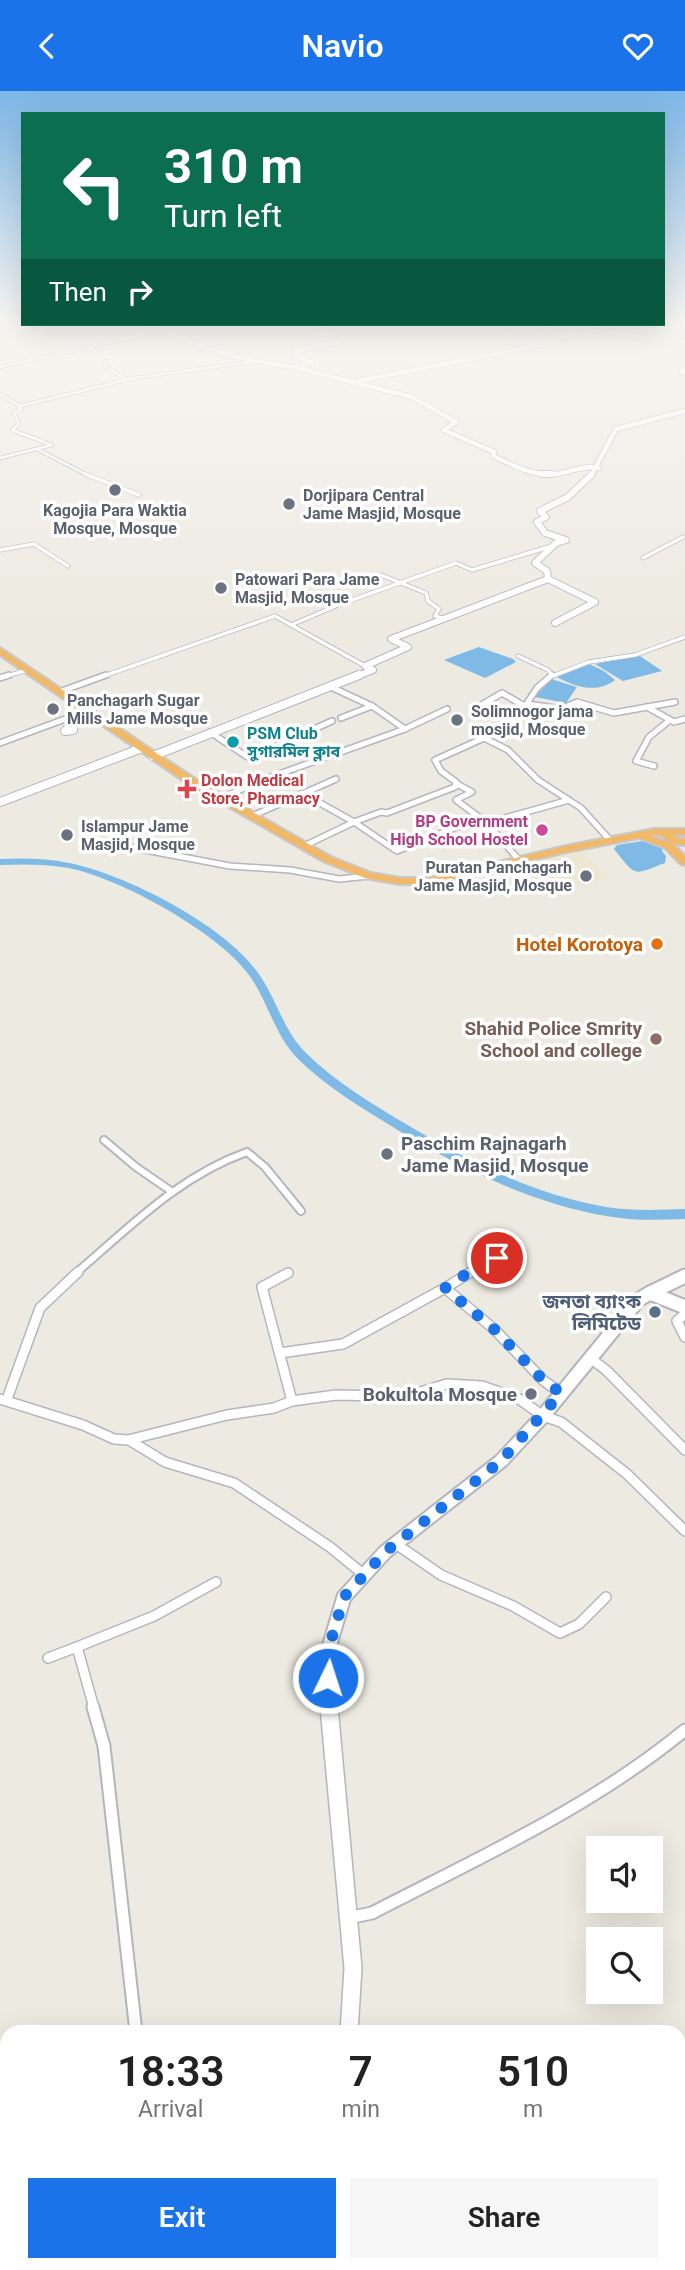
<!DOCTYPE html>
<meta charset="utf-8">
<style>
:root{--surface:#fff;--page:#f6f6f6;--text:#222;--muted:#767676;--accent:#1a73e8}
body{margin:0;font-family:Roboto,"Noto Sans Bengali",sans-serif;background:var(--page);color:var(--text);height:100vh;display:flex;flex-direction:column;font-size:26px;white-space:nowrap}
*{box-sizing:border-box;margin:0}
p{font-size:23px;color:var(--muted)}
.icon{flex:none;width:38px;height:38px;fill:none;stroke:currentColor;stroke-width:2;stroke-linecap:round;stroke-linejoin:round}
.map{position:relative;flex:1;overflow:hidden}
.details{position:absolute;left:0px;top:1934px;width:686px;height:247px;display:flex;flex-direction:column;background:var(--surface);border-radius:21px 21px 0 0;box-shadow:0 7px 28px #0002}
.details>*{flex:none}
.hud{position:absolute;left:21px;top:21px;width:644px;height:214px;border-radius:0px;box-shadow:0 7px 28px #0002;background:#0b6e4f;color:#fff;overflow:hidden}
.controls{position:absolute;left:586px;top:1745px;display:grid;gap:14px}
.controls a{display:grid;place-items:center;width:77px;height:77px;border-radius:0px;background:var(--surface);box-shadow:0 7px 28px #0002;font-size:35px}
.pin{position:absolute;display:grid;place-items:center;width:60px;height:60px;color:#fff;margin:-30px;border:4px solid #fff;border-radius:50%;box-shadow:0 2px 7px #0007}
.me{position:absolute;width:77px;margin:-38px;rotate:4deg;stroke-linejoin:round;filter:drop-shadow(0 0 5px #0008)}
.turn{display:flex;align-items:center;gap:24px;height:147px;padding:0 28px;font-size:32px}
.turn .icon{width:91px;height:91px;stroke-width:2.5}
.turn b{display:block;font-size:49px;line-height:60px}
.then{display:flex;align-items:center;height:66px;padding:0 28px;background:#0003;gap:14px;font-size:26px}
.eta{display:flex;justify-content:space-evenly;align-items:center;height:119px;text-align:center}
.eta b{font-size:42px;font-weight:600;line-height:49px}
.primary-button{display:flex;gap:14px;margin-top:auto;padding:14px 28px}
.primary-button a{flex:1;height:80px;border-radius:0px;background:var(--accent);color:#fff;font-size:28px;font-weight:600;line-height:80px;text-align:center}
.primary-button a+a{background:var(--page);color:var(--text)}
header{display:flex;justify-content:space-between;align-items:center;height:91px;padding:0 28px;background:var(--accent);color:#fff;font-size:32px;font-weight:600}
.map>svg:first-child{display:block}
.education{fill:#ede8d2}
.water{fill:#7ebae5}
.lines{fill:none;stroke-linecap:round;stroke-linejoin:round}
.river{fill:#7ebae5;fill-rule:evenodd}
.street-far5-casing{stroke:#b4b5bf;stroke-width:4.5}
.street-far4-casing{stroke:#b4b5bf;stroke-width:5}
.street-far3-casing{stroke:#b4b5bf;stroke-width:8}
.street-far2-casing{stroke:#b4b5bf;stroke-width:10}
.street-far1-casing{stroke:#b4b5bf;stroke-width:12}
.street-casing{stroke:#b4b5bf;stroke-width:15}
.secondary-far4-casing{stroke:#b4b5bf;stroke-width:6}
.secondary-far3-casing{stroke:#b4b5bf;stroke-width:8}
.secondary-far2-casing{stroke:#b4b5bf;stroke-width:10}
.secondary-far1-casing{stroke:#b4b5bf;stroke-width:17}
.secondary-casing{stroke:#b4b5bf;stroke-width:20}
.highway-casing{stroke:#c8c8c8;stroke-width:4}
.street-far5{stroke:#fff;stroke-width:2.5}
.street-far4{stroke:#fff;stroke-width:3.5}
.street-far3{stroke:#fff;stroke-width:5}
.street-far2{stroke:#fff;stroke-width:6}
.street-far1{stroke:#fff;stroke-width:9}
.street{stroke:#fff;stroke-width:11}
.secondary-far4{stroke:#fff;stroke-width:4.5}
.secondary-far3{stroke:#fff;stroke-width:6}
.secondary-far2{stroke:#fff;stroke-width:8}
.secondary-far1{stroke:#fff;stroke-width:13}
.secondary{stroke:#fff;stroke-width:17}
.highway{fill:#f1b868;fill-rule:evenodd}
.route{stroke:#1a73e8;stroke-width:12;stroke-dasharray:0 21.6}
.worship-dot{fill:#6b7280;stroke:#fff;stroke-width:2.5}
.culture-dot{fill:#0f9aa8;stroke:#fff;stroke-width:2.5}
.health-dot{fill:#e0444e;stroke:#fff;stroke-width:2.5}
.hotel-dot{fill:#d1479c;stroke:#fff;stroke-width:2.5}
.food-dot{fill:#e8710a;stroke:#fff;stroke-width:2.5}
.education-dot{fill:#8d6e63;stroke:#fff;stroke-width:2.5}
.service-dot{fill:#5c6f8a;stroke:#fff;stroke-width:2.5}
.labels{text-anchor:middle;dominant-baseline:central;stroke-width:7;stroke-linejoin:round;paint-order:stroke}
.far-worship-label{font-size:16px;font-weight:bold;fill:#5b616d;stroke:#fff;text-anchor:start}
.far-culture-label{font-size:16px;font-weight:bold;fill:#0d838f;stroke:#fff;text-anchor:start}
.far-health-label{font-size:16px;font-weight:bold;fill:#be3a42;stroke:#fff;text-anchor:start}
.far-hotel-label{font-size:16px;font-weight:bold;fill:#b23c85;stroke:#fff;text-anchor:end}
.food-label{font-size:19px;font-weight:bold;fill:#c56008;stroke:#fff;text-anchor:end}
.education-label{font-size:19px;font-weight:bold;fill:#785e54;stroke:#fff;text-anchor:end}
.worship-label{font-size:19px;font-weight:bold;fill:#5b616d;stroke:#fff;text-anchor:start}
.service-label{font-size:19px;font-weight:bold;fill:#4e5e75;stroke:#fff;text-anchor:end}
</style>
<header><svg class="icon" aria-label="back" viewBox="0 0 24 24"><path d="M15 5l-7 7 7 7"/></svg>Navio<svg class="icon" aria-label="heart" viewBox="0 0 24 24"><path d="M12 20l-8-8c-3-5 5-10 8-4 3-6 11-1 8 4z"/></svg></header>
<div class="map">
<svg width="685" height="2179" viewBox="0 0 685 2179">
<rect width="100%" height="100%" fill="#edeae1"/>
<polygon class="education" points="580,759 608,787 549,802 518,773"/>
<g class="water">
<polygon points="479,556 513,568 516,571 485,587 444,569"/>
<polygon points="640,565 662,580 623,590 595,573"/>
<path d="M 589,573 L 604,580 L 615,589 C 597,603 575,596 557,586 Z"/>
<polygon points="551,588 577,596 566,612 535,606"/>
<path d="M 649,749 L 664,753 L 662,760 L 666,765 L 665,772 C 633,784 637,787 614,758 L 617,754 Z"/>
</g>
<g class="lines">
<path class="river" d="M 0,768 C 23,767 46,767 69,772 C 125,783 225,834 258,882 C 277,908 283,940 307,963 C 336,991 372,1013 406,1033 C 468,1070 534,1104 606,1116 C 632,1120 658,1119 685,1118 L 685,1128 C 658,1129 632,1130 606,1125 C 530,1112 461,1077 396,1038 C 362,1017 325,995 297,967 C 274,943 268,910 249,884 C 218,841 121,788 69,777 C 46,773 23,773 0,774 Z"/>
<g class="street-far5-casing">
<g id="street-far5">
<polyline points="538,233 566,245"/>
<polyline points="88,257 113,268 105,271 104,275 126,288"/>
<polyline points="0,276 160,240"/>
<polyline points="0,303 20,315"/>
<polyline points="37,358 89,385"/>
<polyline points="0,367 52,354 12,339 19,333 14,322 21,319 20,315 134,287 258,270"/>
</g>
</g>
<g class="street-far4-casing">
<g id="street-far4">
<polyline points="85,383 139,404"/>
<polyline points="0,459 34,453 68,475"/>
<polyline points="643,467 683,446"/>
<polyline points="381,484 426,502 428,510 439,518 435,525 441,527"/>
<polyline points="291,534 338,514 456,472 472,479 552,455"/>
<polyline points="518,565 548,579 552,584"/>
<polyline points="3,586 28,579"/>
<polyline points="101,586 275,525 365,575"/>
<polyline points="550,586 589,571 635,564 685,546"/>
</g>
</g>
<g class="street-far3-casing">
<g id="street-far3">
<polyline points="552,584 537,597 516,629 484,647 508,659 538,689 581,717 610,749"/>
<polyline points="0,587 9,584"/>
<polyline points="59,601 106,584"/>
<polyline points="528,613 561,618 577,611 614,622 675,611"/>
<polyline points="478,616 502,602 526,616"/>
<polyline points="647,616 674,631 685,628"/>
<polyline points="341,627 372,615"/>
<polyline points="405,638 447,618"/>
<polyline points="210,641 249,667 332,630"/>
<polyline points="0,652 87,620"/>
<polyline points="654,675 636,670 649,646 670,629"/>
<polyline points="457,693 472,701 456,709 487,732 569,709"/>
<polyline points="302,702 354,731 381,721 387,722 455,696 456,691 441,680 435,669 484,647"/>
<polyline points="221,707 268,687 405,638 372,615 331,596"/>
<polyline points="252,725 336,688"/>
<polyline points="124,755 230,775 290,779 339,788 369,785"/>
<polyline points="304,755 354,731 397,760 464,733 487,732 519,769"/>
</g>
</g>
<g class="street-far2-casing">
<g id="street-far2">
<polyline points="104,1049 136,1076 171,1100"/>
<path d="M 76,1182 C 130,1136 179,1085 247,1061 L 265,1076 L 301,1120"/>
<polyline points="468,1182 490,1168 497,1167 513,1182"/>
</g>
</g>
<g class="street-far1-casing">
<g id="street-far1">
<polyline points="511,1181 515,1184"/>
<polyline points="288,1182 262,1196 292,1310 336,1304 384,1305 417,1302 447,1293 482,1295 519,1308 543,1325 561,1331 627,1383 685,1440"/>
<polyline points="445,1197 471,1181"/>
<polyline points="685,1223 677,1230 685,1246"/>
<polyline points="280,1262 343,1253 445,1197 494,1238 544,1290 561,1302"/>
<polyline points="590,1267 606,1279 685,1359"/>
<polyline points="0,1308 83,1334 114,1348 128,1349 227,1324 274,1317 292,1310"/>
<polyline points="7,1308 40,1217 78,1181"/>
<polyline points="129,1349 165,1371 234,1392 330,1456 363,1483"/>
<polyline points="396,1453 441,1484 513,1515 560,1542 579,1533 606,1506"/>
<polyline points="77,1556 154,1525 216,1491"/>
<polyline points="48,1567 77,1556 94,1617"/>
</g>
</g>
<g class="street-casing">
<g id="street">
<polyline points="93,1616 104,1655 136,1941"/>
<path d="M 348,1827 L 372,1822 C 480,1766 590,1717 685,1639"/>
<polyline points="188,2179 190,2174"/>
</g>
</g>
<g class="secondary-far4-casing">
<g id="secondary-far4">
<path d="M 149,233 C 193,255 247,272 296,276"/>
<path d="M 317,233 L 339,252 L 318,254 L 294,261 L 298,263 L 294,265 L 312,271 L 297,277 L 412,306 L 456,331 L 444,339 L 494,361 L 493,365 C 513,374 533,386 556,383 C 571,381 583,374 599,377"/>
<polyline points="685,276 681,281 685,282"/>
<polyline points="358,290 542,254 583,238 685,251"/>
<polyline points="591,385 616,338 685,320"/>
</g>
</g>
<g class="secondary-far3-casing">
<g id="secondary-far3">
<polyline points="542,383 552,383"/>
<polyline points="548,488 547,480 535,472 556,452 566,449 545,442 537,431 546,426 540,420 568,406 592,383"/>
<polyline points="355,586 373,579 365,575 408,556 391,548 548,488 595,511 555,532"/>
</g>
</g>
<g class="secondary-far2-casing">
<g id="secondary-far2">
<polygon points="68,637 73,639 65,640"/>
<polyline points="153,665 359,584"/>
<polyline points="0,711 142,657"/>
</g>
</g>
<g class="secondary-far1-casing">
<g id="secondary-far1">
<polyline points="650,1202 685,1185"/>
<polyline points="329,1617 327,1563 344,1506 385,1461 501,1370 543,1325 638,1209 650,1202 685,1216"/>
</g>
</g>
<g class="secondary-casing">
<g id="secondary">
<polyline points="329,1616 353,1877 349,1941"/>
<polyline points="332,2179 333,2174"/>
</g>
</g>
<g class="highway-casing">
<path id="highway" d="M 0,557 L 192,686 L 331,766 L 371,782 L 400,787 L 431,787 L 566,755 L 654,738 L 685,738 L 685,744 L 673,744 L 677,747 L 685,748 L 685,754 L 673,753 L 685,765 L 685,774 L 681,773 L 665,757 L 639,747 L 566,761 L 431,793 L 400,793 L 365,787 L 323,770 L 184,690 L 0,564 ZM 654,744 L 662,745 L 670,752 L 650,745 Z"/>
</g>
<use href="#street-far5" class="street-far5"/>
<use href="#street-far4" class="street-far4"/>
<use href="#street-far3" class="street-far3"/>
<use href="#street-far2" class="street-far2"/>
<use href="#street-far1" class="street-far1"/>
<use href="#street" class="street"/>
<use href="#secondary-far4" class="secondary-far4"/>
<use href="#secondary-far3" class="secondary-far3"/>
<use href="#secondary-far2" class="secondary-far2"/>
<use href="#secondary-far1" class="secondary-far1"/>
<use href="#secondary" class="secondary"/>
<use href="#highway" class="highway"/>
</g>
<linearGradient id="sky" x2="0" y2="1"><stop stop-color="#7db6e7"/><stop offset="0.43" stop-color="#f7f6f2"/><stop offset="1" stop-color="#f7f6f2" stop-opacity="0"/></linearGradient>
<rect width="685" height="534" fill="url(#sky)"/>
<g class="lines">
<polyline class="route" points="328,1587 327,1563 344,1506 385,1461 501,1370 561,1302 544,1290 494,1238 445,1197 481,1173 497,1167"/>
</g>
<g class="worship-dot">
<circle cx="115" cy="399" r="7"/>
<circle cx="289" cy="413" r="7"/>
<circle cx="221" cy="497" r="7"/>
<circle cx="53" cy="618" r="7"/>
<circle cx="457" cy="629" r="7"/>
<circle cx="67" cy="744" r="7"/>
<circle cx="586" cy="785" r="7"/>
<circle cx="387" cy="1063" r="7"/>
<circle cx="531" cy="1303" r="7"/>
</g>
<circle class="culture-dot" cx="233" cy="651" r="7"/>
<path class="health-dot" d="M183.5 687.5h7v7h7v7h-7v7h-7v-7h-7v-7h7z"/>
<circle class="hotel-dot" cx="542" cy="739" r="7"/>
<circle class="food-dot" cx="657" cy="853" r="7"/>
<circle class="education-dot" cx="656" cy="948" r="7"/>
<circle class="service-dot" cx="655" cy="1221" r="7"/>
<g class="labels">
<g class="far-worship-label">
<text x="303" y="404">Dorjipara Central<tspan x="303" dy="18">Jame Masjid, Mosque</tspan></text>
<text x="115" y="419" text-anchor="middle">Kagojia Para Waktia<tspan x="115" dy="18">Mosque, Mosque</tspan></text>
<text x="235" y="488">Patowari Para Jame<tspan x="235" dy="18">Masjid, Mosque</tspan></text>
<text x="67" y="609">Panchagarh Sugar<tspan x="67" dy="18">Mills Jame Mosque</tspan></text>
<text x="471" y="620">Solimnogor jama<tspan x="471" dy="18">mosjid, Mosque</tspan></text>
<text x="81" y="735">Islampur Jame<tspan x="81" dy="18">Masjid, Mosque</tspan></text>
<text x="572" y="776" text-anchor="end">Puratan Panchagarh<tspan x="572" dy="18">Jame Masjid, Mosque</tspan></text>
</g>
<g class="far-culture-label">
<text x="247" y="642">PSM Club<tspan x="247" dy="18">সুগারমিল ক্লাব</tspan></text>
</g>
<g class="far-health-label">
<text x="201" y="689">Dolon Medical<tspan x="201" dy="18">Store, Pharmacy</tspan></text>
</g>
<g class="far-hotel-label">
<text x="528" y="730">BP Government<tspan x="528" dy="18">High School Hostel</tspan></text>
</g>
<g class="food-label">
<text x="643" y="853">Hotel Korotoya</text>
</g>
<g class="education-label">
<text x="642" y="937">Shahid Police Smrity<tspan x="642" dy="22">School and college</tspan></text>
</g>
<g class="worship-label">
<text x="401" y="1052">Paschim Rajnagarh<tspan x="401" dy="22">Jame Masjid, Mosque</tspan></text>
<text x="517" y="1303" text-anchor="end">Bokultola Mosque</text>
</g>
<g class="service-label">
<text x="641" y="1210">জনতা ব্যাংক<tspan x="641" dy="22">লিমিটেড</tspan></text>
</g>
</g>
</svg>
<div class="controls">
<a><svg class="icon" aria-label="sound" viewBox="0 0 24 24"><path d="M4 9h4l5-4v14l-5-4H4zM17 9q2 3 0 6"/></svg></a>
<a><svg class="icon" aria-label="search" viewBox="0 0 24 24"><circle cx="10" cy="10" r="6"/><path d="M15 15l6 6"/></svg></a>
</div>
<div class="pin" style="left:497px;top:1167px;background:#d93025"><svg class="icon" aria-label="arrive" viewBox="0 0 24 24"><path d="M6 21V4h12l-3 4 3 4H6"/></svg></div>
<svg class="me" style="left:328px;top:1587px" viewBox="-20 -20 40 40"><circle r="17" fill="#1a73e8" stroke="#fff" stroke-width="3"/><path d="M0-11L8 9 0 5-8 9z" fill="#fff"/></svg>
<div class="hud">
<div class="turn"><svg class="icon" aria-label="left" viewBox="0 0 24 24"><path d="M17 20v-9H6M10 6l-5 5 5 5"/></svg><div><b>310 m</b>Turn left</div></div>
<div class="then">Then<svg class="icon" aria-label="right" viewBox="0 0 24 24"><path d="M7 20v-9h11M14 6l5 5-5 5"/></svg></div>
</div>
<section class="details">
<div class="eta">
<div><b>18:33</b><p>Arrival</p></div>
<div><b>7</b><p>min</p></div>
<div><b>510</b><p>m</p></div>
</div>
<div class="primary-button"><a>Exit</a><a>Share</a></div>
</section>
</div>
